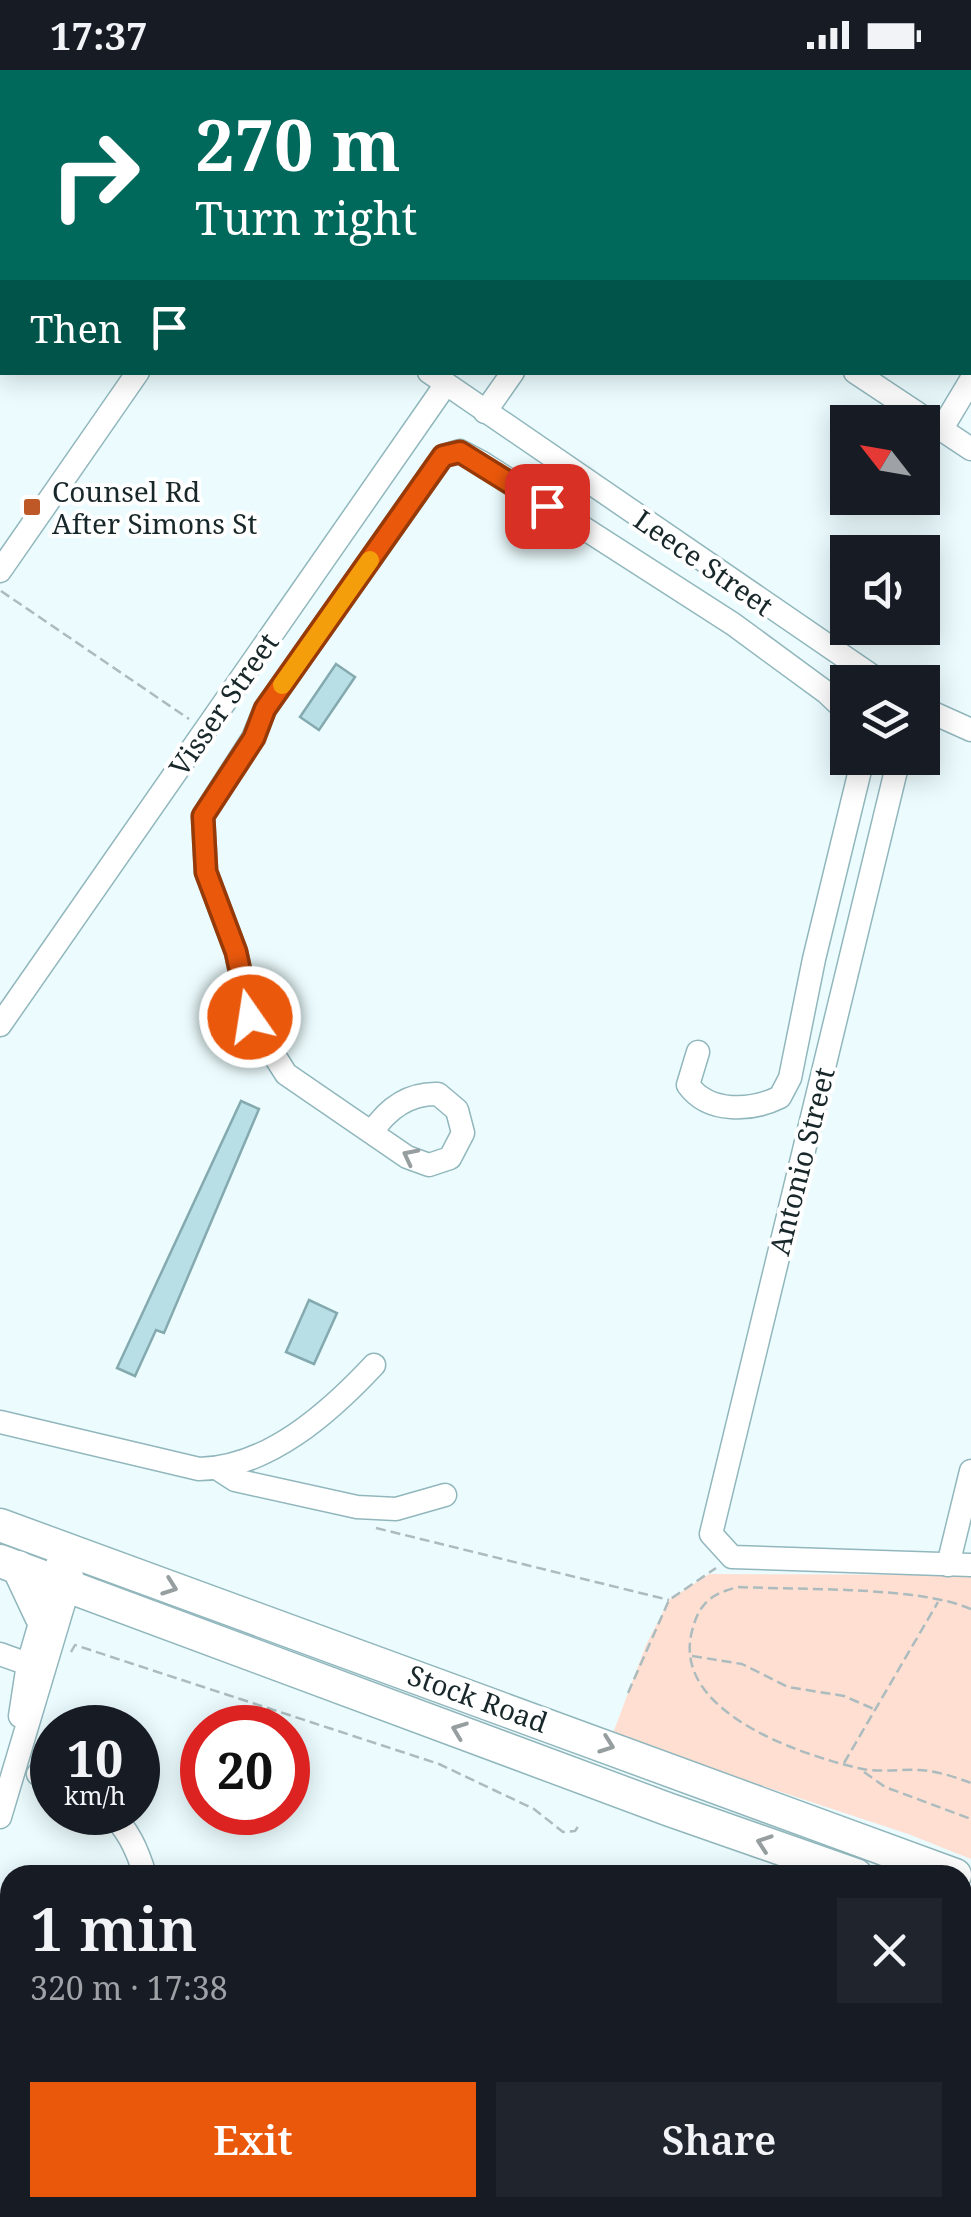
<!DOCTYPE html>
<meta charset="utf-8">
<style>
:root{--surface:#171b24;--page:#20242c;--text:#f1f3f6;--muted:#9ea1a6;--accent:#ea580c}
body{margin:0;font-family:"Noto Serif",serif;background:var(--page);color:var(--text);height:100vh;display:flex;flex-direction:column;font-size:38px;white-space:nowrap}
*{box-sizing:border-box;margin:0}
p{font-size:32px;color:var(--muted)}
.icon{flex:none;width:55px;height:55px;fill:none;stroke:currentColor;stroke-width:2;stroke-linecap:round;stroke-linejoin:round}
.map{position:relative;flex:1;overflow:hidden}
.details{position:absolute;left:0px;top:1795px;width:972px;height:352px;display:flex;flex-direction:column;background:var(--surface);border-radius:30px 30px 0 0;box-shadow:0 5px 25px #0003}
.details>*{flex:none}
.banner{position:absolute;left:0px;top:0px;width:972px;height:305px;box-shadow:0 5px 25px #0003;background:#00695c;color:#fff;overflow:hidden}
.needle{width:65px;rotate:301deg}
.tools{position:absolute;left:830px;top:335px;display:grid;gap:20px}
.tools a{display:grid;place-items:center;width:110px;height:110px;border-radius:0px;background:var(--surface);box-shadow:0 5px 25px #0003;font-size:50px}
.speed{position:absolute;left:30px;top:1635px;display:flex;gap:20px;font-size:50px;font-weight:700;text-align:center}
.speed>*{display:grid;place-content:center;width:130px;height:130px;border-radius:50%;background:var(--surface);box-shadow:0 5px 25px #0003;line-height:1}
.speed small{font-size:25px;font-weight:400}
.speed .limit{border:15px solid #d22;background:#fff;color:#111}
.pin{position:absolute;display:grid;place-items:center;width:85px;height:85px;color:#fff;margin:-42px;border-radius:20px;box-shadow:0 5px 15px #0006}
.me{position:absolute;width:110px;margin:-55px;rotate:347deg;stroke-linejoin:round;filter:drop-shadow(0 0 8px #0008)}
.turn{display:flex;align-items:center;gap:35px;height:210px;padding:0 30px;font-size:45px}
.turn .icon{width:130px;height:130px;stroke-width:2.5}
.turn b{display:block;font-size:70px;line-height:85px}
.then{display:flex;align-items:center;height:95px;padding:0 30px;background:#0003;gap:20px;font-size:38px}
.round{display:grid;place-items:center;flex:none;width:105px;height:105px;border-radius:0px;background:var(--page)}
.summary{display:flex;align-items:center;justify-content:space-between;height:170px;padding:0 30px}
h1{font-size:60px;font-weight:600;line-height:75px}
.action{display:flex;gap:20px;margin-top:auto;padding:20px 30px}
.action a{flex:1;height:115px;border-radius:0px;background:var(--accent);color:#fff;font-size:40px;font-weight:600;line-height:115px;text-align:center}
.action a+a{background:var(--page);color:var(--text)}
.status{display:flex;justify-content:space-between;align-items:center;height:70px;padding:0 50px;background:var(--surface);direction:ltr}
.status svg{height:28px;fill:currentColor}
.map>svg:first-child{display:block}
.green{fill:#ffdfd2}
.building{fill:#b8dfe5;stroke:#84aaaf;stroke-width:2.5}
.lines{fill:none;stroke-linecap:round;stroke-linejoin:round}
.minor-casing{stroke:#91b7bd;stroke-width:25}
.highway-casing{stroke:#91b7bd;stroke-width:35}
.path{stroke:#acbcbe;stroke-width:2.5;stroke-dasharray:10 5;stroke-linecap:butt}
.minor{stroke:#fff;stroke-width:22}
.highway{stroke:#fff;stroke-width:32}
.oneway{stroke:#979e9f}
.route-casing{stroke:#983908;stroke-width:25}
.route{stroke:#ea580c;stroke-width:18}
.slow{stroke:#f59e0b;stroke-width:18}
.poi-dot{fill:#be5927;stroke:#fff;stroke-width:4}
.labels{text-anchor:middle;dominant-baseline:central;stroke-width:8;stroke-linejoin:round;paint-order:stroke}
.poi-label{font-size:28px;fill:#182729;stroke:#fff;text-anchor:start}
.street-label{font-size:28px;fill:#182729;stroke:#fff}
</style>
<div class="status"><b>17:37</b><svg viewBox="0 0 49 12"><path d="M0 12V9h3v3zM5 12V6h3v6zM10 12V3h3v9zM15 12V0h3v12zM26 1h20v11H26zM47 4h2v5h-2z"/></svg></div>
<div class="map">
<svg width="971" height="2147" viewBox="0 0 971 2147">
<rect width="100%" height="100%" fill="#ecfcfe"/>
<g class="green">
<polygon points="709,1504 971,1505 971,1789 908,1764 612,1666 646,1575 669,1530"/>
<polygon points="963,1865 971,1869 971,2147 853,2147 854,2138 962,2138"/>
</g>
<g class="building">
<polygon points="336,594 355,607 319,660 300,647"/>
<polygon points="241,1031 259,1039 164,1263 156,1260 135,1306 117,1298"/>
<polygon points="309,1230 337,1243 314,1294 286,1282"/>
</g>
<g class="lines">
<g class="minor-casing">
<g id="minor">
<polyline points="24,0 28,2"/>
<polyline points="784,0 787,2"/>
<polyline points="380,2 384,0"/>
<polyline points="812,2 815,0"/>
<polyline points="0,62 2,58"/>
<polyline points="429,302 881,612"/>
<polyline points="855,302 971,379"/>
<polyline points="485,342 513,302"/>
<polyline points="941,360 971,310"/>
<polyline points="0,501 138,302"/>
<polyline points="922,638 971,660"/>
<polyline points="899,688 711,1464 732,1487 971,1495"/>
<polyline points="0,955 446,314"/>
<path d="M 698,982 L 688,1015 C 709,1044 752,1041 780,1027 L 790,1008 L 814,889 L 863,688"/>
<path d="M 372,1062 C 388,1038 409,1023 438,1024 L 457,1040 L 463,1063 L 450,1088 L 429,1095 L 407,1087 L 286,1004 L 250,947 L 236,882 L 206,802 L 203,746 L 253,668 L 265,639 L 443,386 L 460,381 L 481,392 L 733,554 L 827,623 L 848,643"/>
<path d="M 0,1352 L 199,1399 C 268,1398 330,1342 374,1295"/>
<polyline points="218,1399 235,1410 357,1437 396,1439 445,1425"/>
<polyline points="948,1495 971,1401"/>
<polyline points="0,1584 39,1598"/>
<polyline points="20,1646 28,1594 62,1478"/>
<polyline points="38,1704 52,1710"/>
<path d="M 108,1742 C 128,1757 138,1782 145,1805"/>
<polyline points="0,1747 72,1506"/>
<polyline points="202,2138 214,2147"/>
<polyline points="321,2147 327,2138"/>
</g>
</g>
<g class="highway-casing">
<g id="highway">
<polyline points="0,1455 955,1805"/>
<polyline points="0,1491 670,1740 856,1805"/>
<polyline points="18,1497 41,1546"/>
<polyline points="962,1845 971,1848"/>
</g>
</g>
<g class="path">
<polyline points="1,521 189,649"/>
<polyline points="376,1458 669,1530"/>
<path d="M 971,1539 C 918,1516 799,1520 738,1517 C 711,1524 699,1533 692,1561 C 671,1641 798,1684 858,1698 C 877,1703 900,1699 919,1700 C 937,1701 955,1707 971,1713"/>
<polyline points="71,1582 75,1575 439,1694 534,1739 563,1762 575,1761 580,1754"/>
<polyline points="692,1586 742,1594 788,1617 844,1626 876,1640"/>
<polyline points="628,1623 669,1530 716,1498"/>
<polyline points="844,1693 938,1532"/>
<polyline points="864,1702 885,1717 971,1749"/>
</g>
<use href="#minor" class="minor"/>
<use href="#highway" class="highway"/>
</g>
<defs><path id="oneway-chevron" d="M-2-3.5L2.5 0L-2 3.5" fill="none" stroke-width="1.6" stroke-linecap="round" stroke-linejoin="round" transform="scale(2.5)"/></defs>
<g class="oneway">
<use href="#oneway-chevron" transform="translate(410 1086) rotate(-153)"/>
<use href="#oneway-chevron" transform="translate(170 1517) rotate(20)"/>
<use href="#oneway-chevron" transform="translate(459 1660) rotate(-159)"/>
<use href="#oneway-chevron" transform="translate(607 1675) rotate(20)"/>
<use href="#oneway-chevron" transform="translate(764 1773) rotate(-161)"/>
</g>
<g class="lines">
<g class="route-casing">
<polyline id="route" points="250,947 236,882 206,802 203,746 254,668 265,639 443,386 460,382 547,436"/>
</g>
<use href="#route" class="route"/>
<polyline class="slow" points="282,615 370,490"/>
</g>
<rect class="poi-dot" x="22" y="427" width="20" height="20" rx="5"/>
<g class="labels">
<g class="poi-label">
<text x="52" y="421">Counsel Rd<tspan x="52" dy="32">After Simons St</tspan></text>
</g>
<g class="street-label">
<text transform="translate(704 492) rotate(35)">Leece Street</text>
<text transform="translate(223 634) rotate(-55)">Visser Street</text>
<text transform="translate(801 1091) rotate(-76)">Antonio Street</text>
<text transform="translate(478 1628) rotate(20)">Stock Road</text>
</g>
</g>
</svg>
<div class="tools">
<a><svg class="needle" viewBox="-14 -14 28 28"><path d="M0-13l5 13h-10z" fill="#e53935"/><path d="M0 13l5-13h-10z" fill="#9ea1a6"/></svg></a>
<a><svg class="icon" aria-label="sound" viewBox="0 0 24 24"><path d="M4 9h4l5-4v14l-5-4H4zM17 9q2 3 0 6"/></svg></a>
<a><svg class="icon" aria-label="layers" viewBox="0 0 24 24"><path d="M12 4l9 5-9 5-9-5zM3 14l9 5 9-5"/></svg></a>
</div>
<div class="speed"><div>10<small>km/h</small></div><div class="limit">20</div></div>
<div class="pin" style="left:547px;top:436px;background:#d93025"><svg class="icon" aria-label="arrive" viewBox="0 0 24 24"><path d="M6 21V4h12l-3 4 3 4H6"/></svg></div>
<svg class="me" style="left:250px;top:947px" viewBox="-20 -20 40 40"><circle r="17" fill="#ea580c" stroke="#fff" stroke-width="3"/><path d="M0-11L8 9 0 5-8 9z" fill="#fff"/></svg>
<div class="banner">
<div class="turn"><svg class="icon" aria-label="right" viewBox="0 0 24 24"><path d="M7 20v-9h11M14 6l5 5-5 5"/></svg><div><b>270 m</b>Turn right</div></div>
<div class="then">Then<svg class="icon" aria-label="arrive" viewBox="0 0 24 24"><path d="M6 21V4h12l-3 4 3 4H6"/></svg></div>
</div>
<section class="details">
<div class="summary"><div><h1>1 min</h1><p>320 m · 17:38</p></div><a class="round"><svg class="icon" aria-label="close" viewBox="0 0 24 24"><path d="M6 6l12 12M18 6L6 18"/></svg></a></div>
<div class="action"><a>Exit</a><a>Share</a></div>
</section>
</div>
